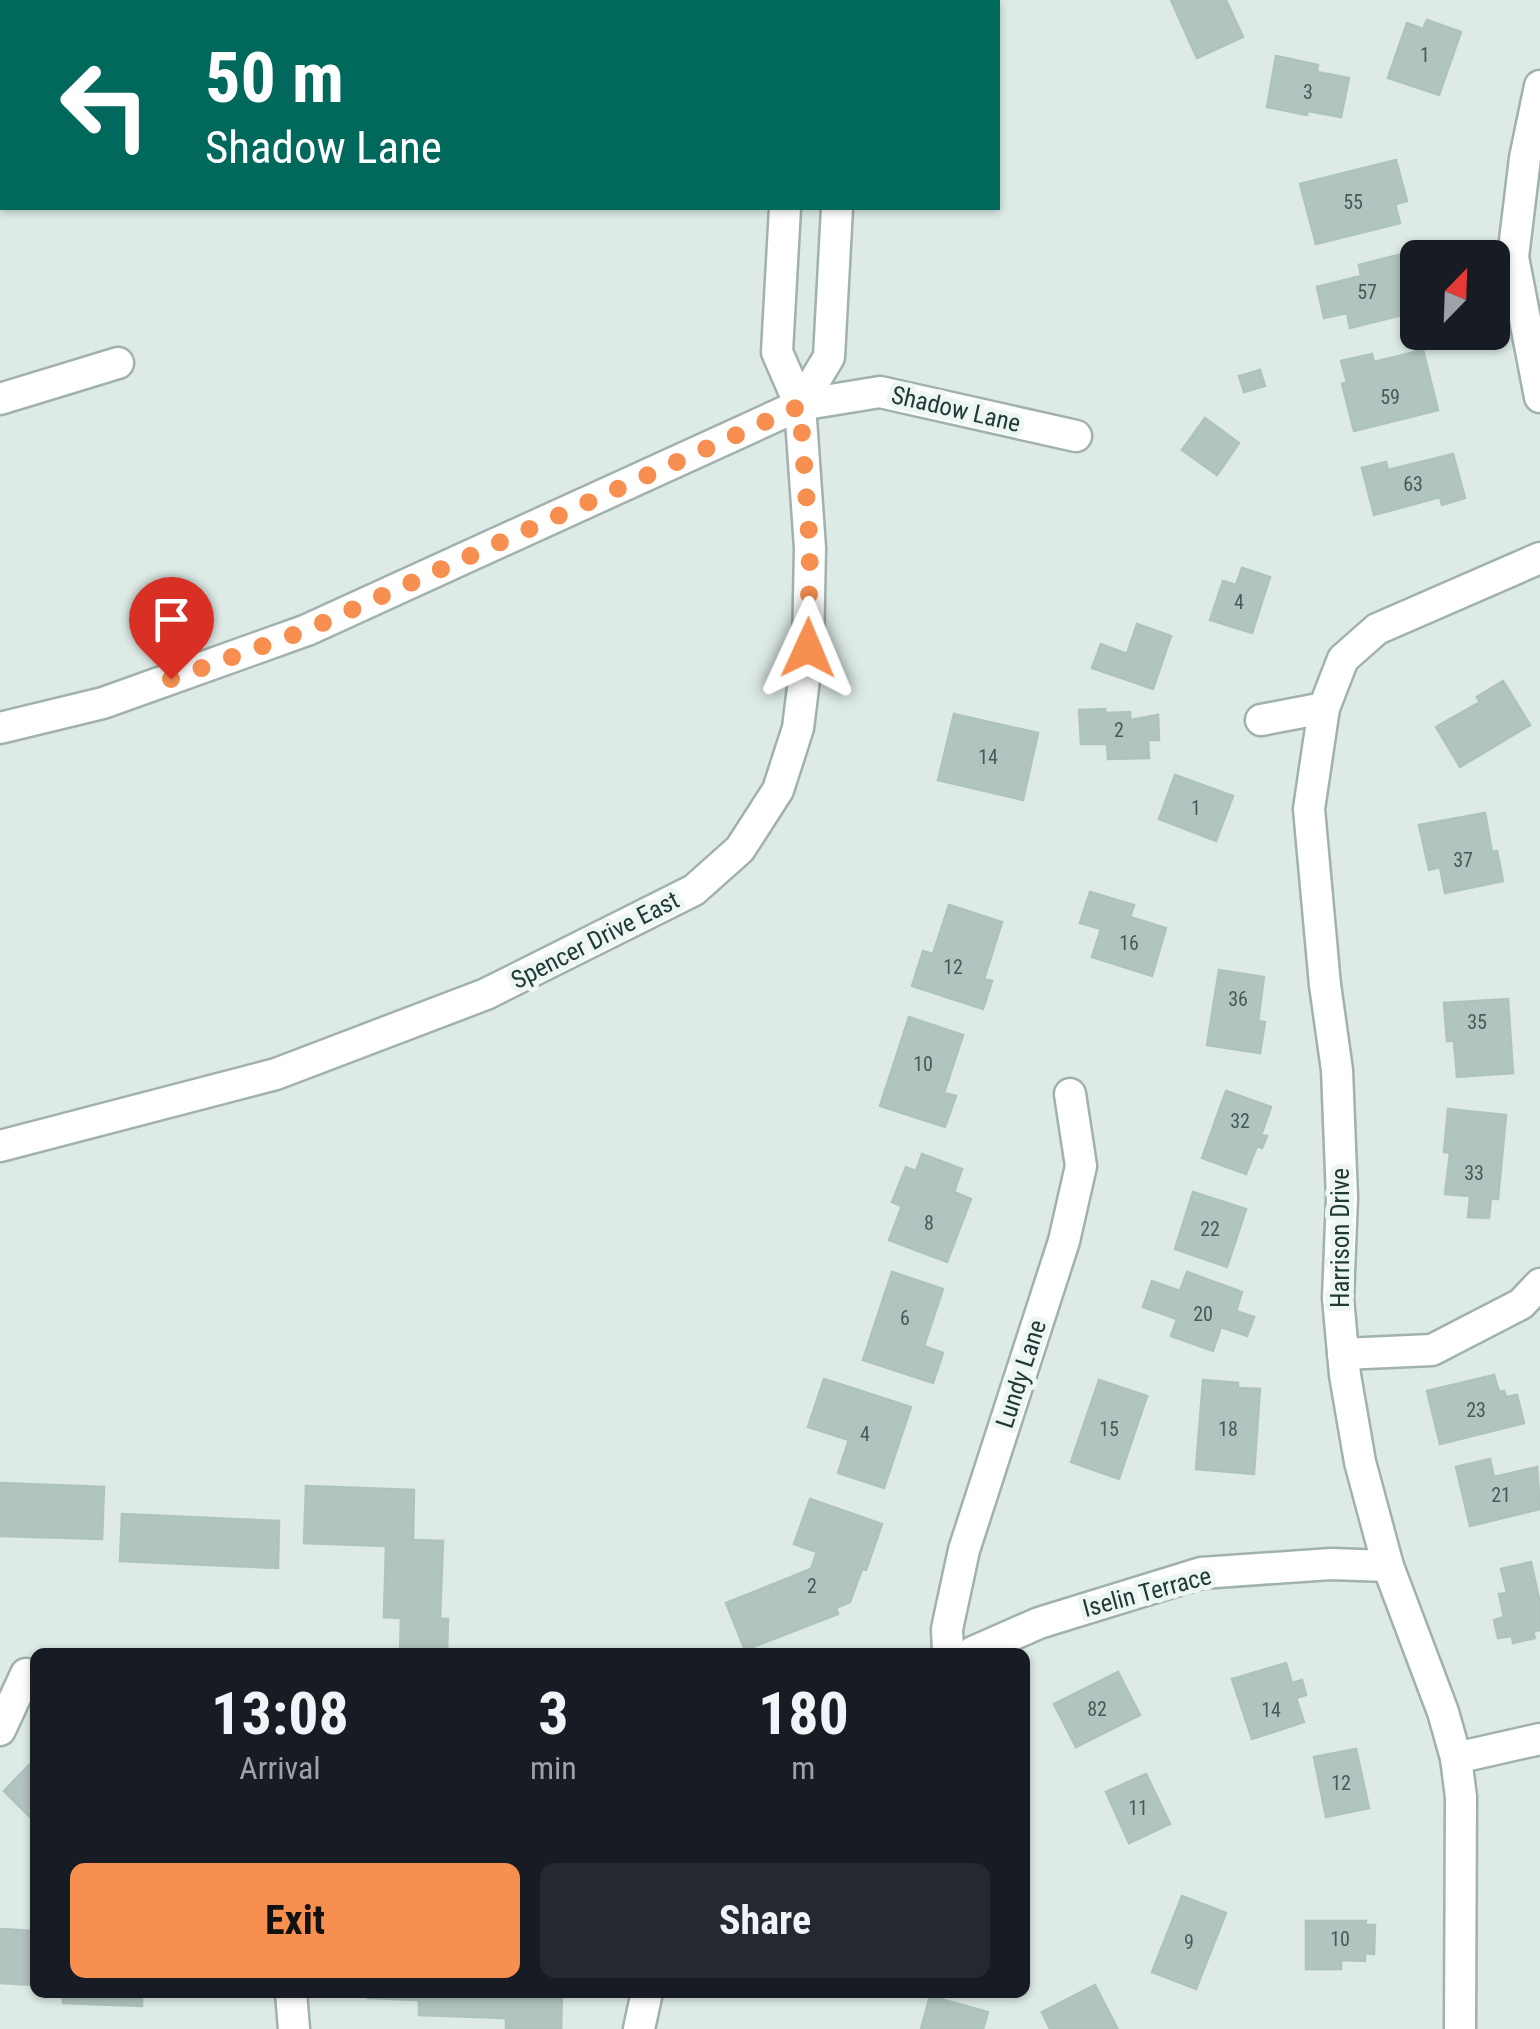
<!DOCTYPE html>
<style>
:root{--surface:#171b24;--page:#242831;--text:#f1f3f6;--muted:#9ea1a6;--accent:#f68f4f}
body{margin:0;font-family:"Roboto Condensed",sans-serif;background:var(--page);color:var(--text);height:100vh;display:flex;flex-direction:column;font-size:38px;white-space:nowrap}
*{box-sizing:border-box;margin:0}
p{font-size:32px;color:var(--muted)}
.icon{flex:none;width:55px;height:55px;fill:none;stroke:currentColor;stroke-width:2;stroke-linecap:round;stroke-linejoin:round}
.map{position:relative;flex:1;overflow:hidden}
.panel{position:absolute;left:30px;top:1648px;width:1000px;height:350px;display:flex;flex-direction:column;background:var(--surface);border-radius:15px;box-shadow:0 2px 8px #0004}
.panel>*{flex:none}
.guide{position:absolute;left:0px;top:0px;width:1000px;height:210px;box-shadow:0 2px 8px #0004;background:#00695c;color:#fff;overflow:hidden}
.needle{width:65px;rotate:23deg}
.fabs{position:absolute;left:1400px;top:240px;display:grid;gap:20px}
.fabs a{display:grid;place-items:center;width:110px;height:110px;border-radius:15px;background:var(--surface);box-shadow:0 2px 8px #0004;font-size:50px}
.pin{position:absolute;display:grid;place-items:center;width:85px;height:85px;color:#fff;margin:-102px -42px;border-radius:50% 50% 50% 0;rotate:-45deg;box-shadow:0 0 10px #0007}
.pin .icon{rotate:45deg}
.me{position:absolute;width:110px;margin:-55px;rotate:1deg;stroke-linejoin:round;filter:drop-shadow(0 0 8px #0008)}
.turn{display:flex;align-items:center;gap:35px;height:210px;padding:0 40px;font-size:45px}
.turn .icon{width:130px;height:130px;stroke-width:2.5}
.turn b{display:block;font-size:70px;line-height:85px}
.eta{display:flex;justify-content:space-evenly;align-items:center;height:170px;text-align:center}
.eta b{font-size:60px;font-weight:700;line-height:70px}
.action{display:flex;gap:20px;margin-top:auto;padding:20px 40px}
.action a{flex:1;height:115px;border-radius:15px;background:var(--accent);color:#111;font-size:40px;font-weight:700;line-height:115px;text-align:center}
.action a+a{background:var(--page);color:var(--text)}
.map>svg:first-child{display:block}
.building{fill:#b2c4bf;stroke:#afc3be;stroke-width:2.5}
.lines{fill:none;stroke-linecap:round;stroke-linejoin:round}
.minor-casing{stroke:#a0b1ae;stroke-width:35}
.minor{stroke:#fff;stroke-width:30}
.route{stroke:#f68f4f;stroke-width:18;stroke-dasharray:0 32.4}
.labels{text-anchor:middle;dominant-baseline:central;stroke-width:10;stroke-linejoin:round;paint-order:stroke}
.number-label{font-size:20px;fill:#435c58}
.street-label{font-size:25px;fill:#1e3936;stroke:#edf6f3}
</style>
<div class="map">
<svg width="1540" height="2029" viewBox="0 0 1540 2029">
<rect width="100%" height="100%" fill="#ddeae6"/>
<g class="building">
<polygon points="0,0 201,0 2,2 0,67"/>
<polygon points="1171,0 1226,0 1243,37 1197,58"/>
<polygon points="1427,20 1461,32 1439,95 1388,78 1407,23 1423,29"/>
<polygon points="1276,56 1318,65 1317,72 1349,78 1341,117 1308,111 1307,115 1267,107"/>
<polygon points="1396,160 1407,201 1395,204 1400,223 1316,244 1300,184"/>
<polygon points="1406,253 1418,298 1418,311 1350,328 1347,313 1324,318 1317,287 1361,276 1359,265"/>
<polygon points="1423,350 1438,410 1354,431 1342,384 1347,382 1341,361 1372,354 1374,362"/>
<polygon points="1260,370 1265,386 1244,392 1239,376"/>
<polygon points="1205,418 1239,443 1217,475 1182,450"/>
<polygon points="1453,454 1465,498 1442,505 1440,497 1374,515 1362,468 1386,462 1388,470"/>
<polygon points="1242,568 1270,577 1252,633 1210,620 1223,581 1236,585"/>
<polygon points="1137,624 1171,636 1153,689 1092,668 1101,644 1127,654"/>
<polygon points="1503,681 1530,725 1460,767 1436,727 1480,702 1477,697"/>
<polygon points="1105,709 1106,713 1130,712 1130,720 1158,715 1159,740 1148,740 1149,758 1108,759 1107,744 1081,744 1079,710"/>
<polygon points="954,714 1038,733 1023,800 938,780"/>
<polygon points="1175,775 1233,796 1216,841 1159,819"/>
<polygon points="1485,813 1492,852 1497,851 1503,881 1445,893 1440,867 1429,870 1419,825"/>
<polygon points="1090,892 1134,905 1130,917 1166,928 1152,976 1092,957 1101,929 1080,923"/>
<polygon points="949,905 1002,922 984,979 992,981 983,1009 912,986 923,951 933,954"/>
<polygon points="1219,970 1264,977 1258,1021 1265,1022 1260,1053 1207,1045"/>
<polygon points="1508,999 1513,1073 1457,1077 1454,1041 1447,1041 1444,1003"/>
<polygon points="909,1017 963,1035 944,1093 956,1096 945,1127 880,1106"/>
<polygon points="1226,1091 1271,1107 1261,1135 1267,1136 1262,1148 1257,1146 1246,1174 1202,1158"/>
<polygon points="1448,1109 1506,1115 1498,1199 1491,1198 1489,1218 1468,1217 1470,1196 1445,1194 1450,1153 1444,1152"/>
<polygon points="922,1154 962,1169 954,1192 971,1199 947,1262 889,1240 902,1206 892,1202 906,1167 916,1171"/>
<polygon points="1193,1192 1246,1209 1227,1267 1175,1249"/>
<polygon points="892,1272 943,1289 924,1346 943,1353 933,1383 863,1360"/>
<polygon points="1187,1272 1242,1292 1236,1311 1254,1317 1247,1336 1221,1327 1213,1351 1171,1336 1177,1319 1143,1307 1152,1281 1180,1291"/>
<polygon points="1494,1375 1499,1392 1504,1391 1506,1397 1517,1395 1524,1423 1440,1444 1427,1391"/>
<polygon points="824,1379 911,1407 884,1488 838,1473 849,1440 808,1427"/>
<polygon points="1099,1380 1147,1396 1119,1479 1071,1462"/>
<polygon points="1203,1380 1238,1383 1238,1388 1260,1389 1254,1474 1196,1469"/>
<polygon points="1490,1459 1494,1477 1537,1467 1540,1509 1470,1526 1456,1467"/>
<polygon points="0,1483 104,1487 102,1539 0,1536"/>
<polygon points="306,1486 414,1490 413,1540 443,1541 440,1619 448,1619 447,1652 400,1652 401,1618 384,1617 386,1546 304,1543"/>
<polygon points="810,1499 882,1524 866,1570 862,1569 850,1602 836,1608 838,1614 745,1650 726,1603 811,1569 817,1552 794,1544"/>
<polygon points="122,1514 279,1521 278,1568 120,1561"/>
<polygon points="1531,1562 1540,1604 1540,1630 1533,1632 1535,1638 1513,1643 1512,1636 1498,1638 1494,1620 1504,1617 1499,1594 1507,1593 1501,1569"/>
<polygon points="1286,1663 1292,1683 1302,1680 1306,1695 1296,1698 1304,1722 1252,1739 1232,1679"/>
<polygon points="1118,1672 1140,1715 1076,1747 1054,1704"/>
<polygon points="1356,1749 1369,1808 1326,1817 1314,1757"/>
<polygon points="35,1759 35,1822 4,1791"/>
<polygon points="1146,1774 1170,1824 1129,1843 1106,1792"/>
<polygon points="1182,1896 1226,1913 1196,1989 1152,1972"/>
<polygon points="1306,1921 1366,1921 1365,1925 1375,1925 1374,1954 1365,1953 1365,1961 1341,1960 1341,1969 1306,1969"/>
<polygon points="0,1929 35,1931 35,1985 0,1983"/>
<polygon points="1095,1985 1117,2028 1050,2029 1042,2012"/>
<polygon points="63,1992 142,1992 142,2006 63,2003"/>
<polygon points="368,1992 562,1994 561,2029 506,2029 506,2018 419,2015 419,2000 368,1998"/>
<polygon points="930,1996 988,2012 983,2029 921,2029"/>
</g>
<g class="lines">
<g class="minor-casing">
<g id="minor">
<polyline points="455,2 462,0"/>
<polyline points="796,2 796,0"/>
<polyline points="847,2 847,0"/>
<polyline points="1540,86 1525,158 1513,257 1540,397"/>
<polyline points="0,163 2,162"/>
<polyline points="0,399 118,363"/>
<polyline points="800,405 829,357 837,208"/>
<polyline points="1261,720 1324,708"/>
<polyline points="0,728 103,703 307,630 800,405 880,392 1076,436"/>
<polyline points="0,1146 276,1074 486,994 694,890 740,849 778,790 798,728 808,648 810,548 800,405 777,352 785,208"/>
<polyline points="1343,1354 1432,1350 1521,1304 1540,1284"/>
<polyline points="948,1652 947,1629 964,1550 1064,1241 1081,1166 1070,1094"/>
<polyline points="973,1652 1039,1623 1201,1573 1331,1564 1388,1566"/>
<polyline points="0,1730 26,1674"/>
<polyline points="1456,1758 1540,1739"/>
<polyline points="291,1992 294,2029"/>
<polyline points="639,2029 647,1992"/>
<polyline points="1460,2029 1461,1797 1456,1758 1443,1712 1388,1566 1360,1462 1345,1375 1338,1298 1342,1198 1337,1070 1325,985 1309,809 1324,708 1343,659 1377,629 1540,558"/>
</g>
</g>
<use href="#minor" class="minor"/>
</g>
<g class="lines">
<polyline class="route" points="171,679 307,630 800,406 810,548 808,648"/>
</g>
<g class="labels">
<g class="number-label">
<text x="1425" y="55">1</text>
<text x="1308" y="92">3</text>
<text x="1353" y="202">55</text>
<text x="1367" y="292">57</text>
<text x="1390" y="397">59</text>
<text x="1413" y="484">63</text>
<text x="1239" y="602">4</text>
<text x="1119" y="730">2</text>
<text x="988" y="757">14</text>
<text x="1196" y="808">1</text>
<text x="1463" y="860">37</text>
<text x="1129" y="943">16</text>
<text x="953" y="967">12</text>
<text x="1238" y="999">36</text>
<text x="1477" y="1022">35</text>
<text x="923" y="1064">10</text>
<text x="1240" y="1121">32</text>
<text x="1474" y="1173">33</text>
<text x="929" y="1223">8</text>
<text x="1210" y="1229">22</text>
<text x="1203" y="1314">20</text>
<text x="905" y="1318">6</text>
<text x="1476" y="1410">23</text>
<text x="1109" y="1429">15</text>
<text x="1228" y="1429">18</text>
<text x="865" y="1434">4</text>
<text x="1501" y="1495">21</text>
<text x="812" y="1586">2</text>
<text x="1097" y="1709">82</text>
<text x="1271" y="1710">14</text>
<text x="1341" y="1783">12</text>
<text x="1138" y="1808">11</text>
<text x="1340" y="1939">10</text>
<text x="1189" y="1942">9</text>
</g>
<g class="street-label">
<text transform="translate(956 409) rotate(13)">Shadow Lane</text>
<text transform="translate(595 940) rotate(-27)">Spencer Drive East</text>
<text transform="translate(1340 1238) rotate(-90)">Harrison Drive</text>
<text transform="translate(1021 1374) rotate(-72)">Lundy Lane</text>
<text transform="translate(1147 1592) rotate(-15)">Iselin Terrace</text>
</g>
</g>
</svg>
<div class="fabs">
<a><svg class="needle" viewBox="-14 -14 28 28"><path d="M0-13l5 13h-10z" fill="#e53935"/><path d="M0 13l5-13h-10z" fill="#9ea1a6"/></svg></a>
</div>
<div class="pin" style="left:171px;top:679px;background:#d93025"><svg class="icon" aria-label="arrive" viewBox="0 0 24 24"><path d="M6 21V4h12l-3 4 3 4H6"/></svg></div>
<svg class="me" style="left:808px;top:648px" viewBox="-20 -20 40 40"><path d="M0-17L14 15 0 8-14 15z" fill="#f68f4f" stroke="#fff" stroke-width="4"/></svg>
<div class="guide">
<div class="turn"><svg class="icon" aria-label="left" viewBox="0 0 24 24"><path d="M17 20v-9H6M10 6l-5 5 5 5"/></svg><div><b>50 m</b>Shadow Lane</div></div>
</div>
<section class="panel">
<div class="eta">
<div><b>13:08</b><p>Arrival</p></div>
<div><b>3</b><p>min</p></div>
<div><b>180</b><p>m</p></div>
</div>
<div class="action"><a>Exit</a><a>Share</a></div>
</section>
</div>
